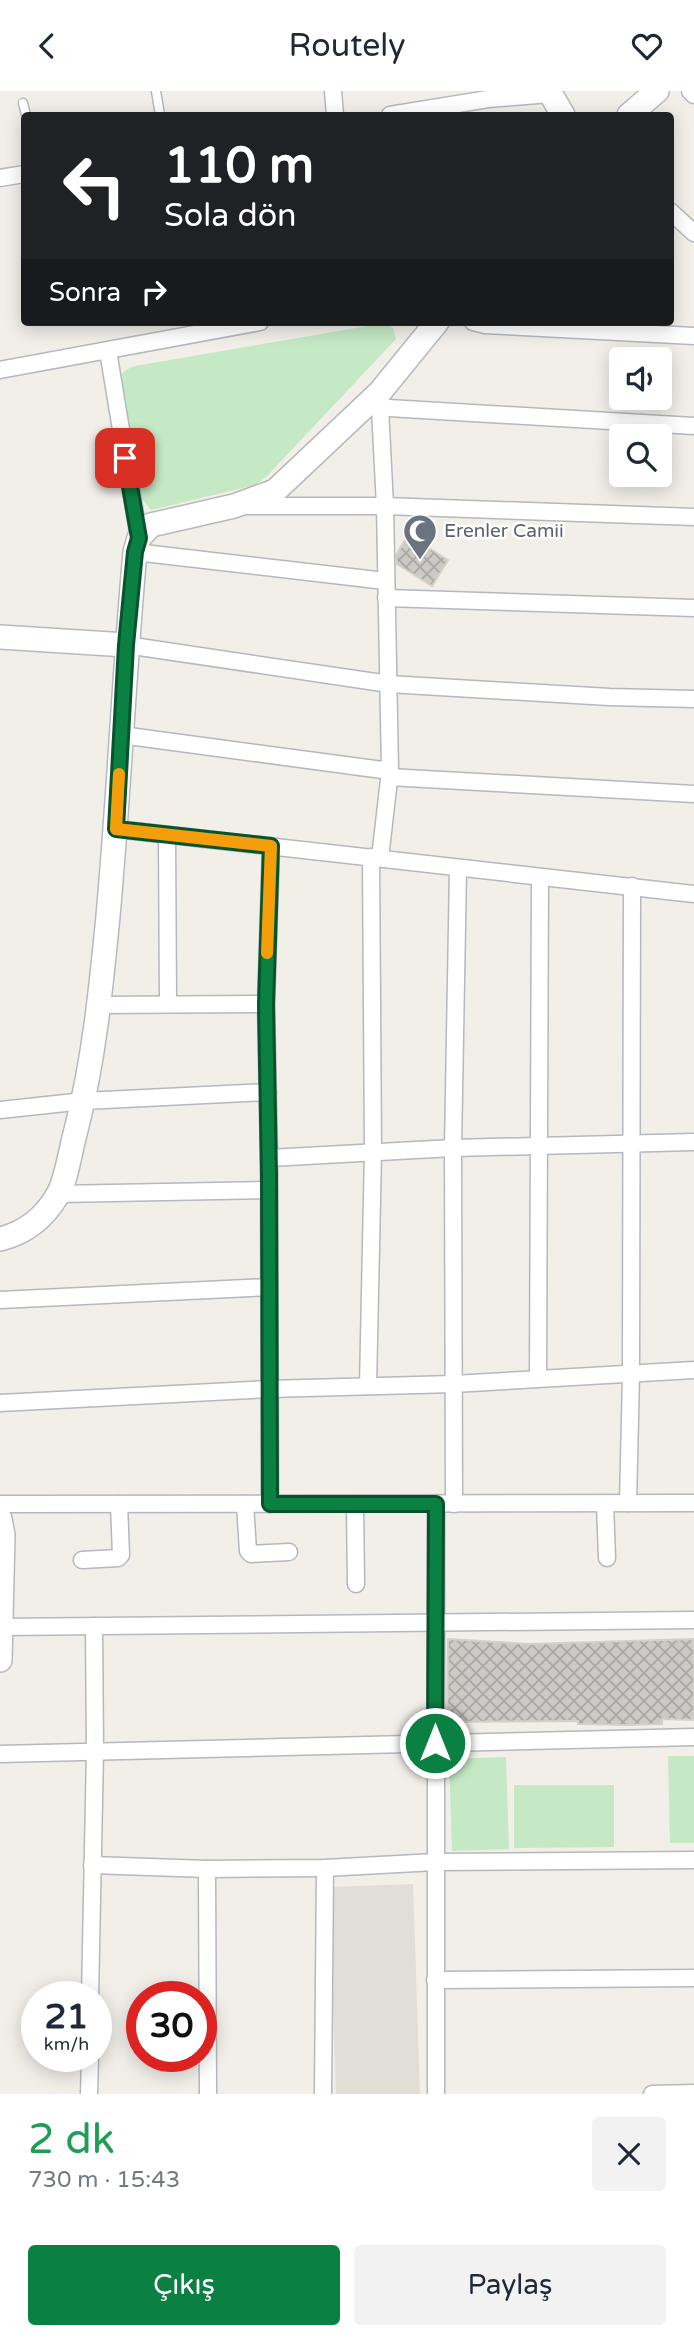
<!DOCTYPE html>
<html lang="tr">
<meta charset="utf-8">
<style>
:root{--surface:#fff;--page:#f2f2f3;--text:#1f2937;--muted:#747a83;--accent:#0b8043}
body{margin:0;font-family:"Varela Round",sans-serif;background:var(--page);color:var(--text);height:100vh;display:flex;flex-direction:column;font-size:26px;white-space:nowrap}
*{box-sizing:border-box;margin:0}
p{font-size:23px;color:var(--muted)}
.icon{flex:none;width:38px;height:38px;fill:none;stroke:currentColor;stroke-width:2;stroke-linecap:round;stroke-linejoin:round}
.map{position:relative;height:2003px;overflow:hidden}
.details{display:flex;flex-direction:column;background:var(--surface);flex:1}
.details>*{flex:none}
.top-card{position:absolute;left:21px;top:21px;width:653px;height:214px;border-radius:7px;box-shadow:0 4px 18px #0003;background:#202124;color:#fff;overflow:hidden}
.controls{position:absolute;left:609px;top:256px;display:grid;gap:14px}
.controls a{display:grid;place-items:center;width:63px;height:63px;border-radius:7px;background:var(--surface);box-shadow:0 4px 18px #0003;font-size:35px}
.speed{position:absolute;left:21px;top:1890px;display:flex;gap:14px;font-size:35px;font-weight:700;text-align:center}
.speed>*{display:grid;place-content:center;width:91px;height:91px;border-radius:50%;background:var(--surface);box-shadow:0 4px 18px #0003;line-height:1}
.speed small{font-size:18px;font-weight:400}
.speed .limit{border:10px solid #d22;background:#fff;color:#111}
.pin{position:absolute;display:grid;place-items:center;width:60px;height:60px;color:#fff;margin:-30px;border-radius:14px;box-shadow:0 4px 10px #0006}
.me{position:absolute;width:77px;margin:-38px;rotate:0deg;stroke-linejoin:round;filter:drop-shadow(0 0 5px #0008)}
.turn{display:flex;align-items:center;gap:24px;height:147px;padding:0 28px;font-size:32px}
.turn .icon{width:91px;height:91px;stroke-width:2.5}
.turn b{display:block;font-size:49px;line-height:60px}
.then{display:flex;align-items:center;height:66px;padding:0 28px;background:#0003;gap:14px;font-size:26px}
.round{display:grid;place-items:center;flex:none;width:74px;height:74px;border-radius:7px;background:var(--page)}
.overview{display:flex;align-items:center;justify-content:space-between;height:119px;padding:0 28px}
h1{font-size:42px;font-weight:600;line-height:52px;color:#1e9e55}
.action{display:flex;gap:14px;margin-top:auto;padding:14px 28px}
.action a{flex:1;height:80px;border-radius:7px;background:var(--accent);color:#fff;font-size:28px;font-weight:600;line-height:80px;text-align:center}
.action a+a{background:var(--page);color:var(--text)}
header{display:flex;justify-content:space-between;align-items:center;height:91px;padding:0 28px;background:var(--surface);font-size:32px;font-weight:600}
.map>svg:first-child{display:block}
.education{fill:#e1ded6}
.green{fill:#c5e8c5}
.building{fill:url(#building-cross-hatch);stroke:#d6d1c6;stroke-width:2}
.lines{fill:none;stroke-linecap:round;stroke-linejoin:round}
.lane-casing{stroke:#b5b8bc;stroke-width:11}
.street-casing{stroke:#b5b8bc;stroke-width:19}
.secondary-casing{stroke:#b6babf;stroke-width:26}
.lane{stroke:#fff;stroke-width:8}
.street{stroke:#fff;stroke-width:16}
.secondary{stroke:#fff;stroke-width:23}
.route-casing{stroke:#07532c;stroke-width:18}
.route{stroke:#0b8043;stroke-width:12}
.slow{stroke:#f59e0b;stroke-width:12}
.labels{text-anchor:middle;dominant-baseline:central;stroke-width:5;stroke-linejoin:round;paint-order:stroke}
.worship-label{font-size:19px;fill:#5b616d;stroke:#fff;text-anchor:start}
</style>
<header><svg class="icon" aria-label="back" viewBox="0 0 24 24"><path d="M15 5l-7 7 7 7"/></svg>Routely<svg class="icon" aria-label="heart" viewBox="0 0 24 24"><path d="M12 20l-8-8c-3-5 5-10 8-4 3-6 11-1 8 4z"/></svg></header>
<div class="map">
<svg width="694" height="2003" viewBox="0 0 694 2003">
<defs>
<pattern id="building-cross-hatch" width="8" height="8" patternUnits="userSpaceOnUse" patternTransform="scale(1.75)"><rect width="8" height="8" fill="#cccac5"/><path d="M0 0l8 8M0 8l8-8" fill="none" stroke="#a9a8a4"/></pattern>
</defs>
<rect width="100%" height="100%" fill="#f1efe8"/>
<polygon class="education" points="413,1793 420,2003 336,2003 329,1796"/>
<g class="green">
<path d="M 385,232 L 393,237 L 396,248 L 266,386 L 255,394 L 151,419 L 140,406 L 119,292 C 120,281 125,279 135,275 Z"/>
<polygon points="668,1665 694,1665 694,1752 670,1752"/>
<polygon points="506,1666 509,1758 452,1760 449,1668"/>
<polygon points="514,1694 614,1694 614,1756 514,1757"/>
</g>
<g class="building">
<polygon points="408,444 448,469 432,495 397,473 396,464"/>
<polygon points="448,1548 528,1553 694,1548 694,1629 662,1628 662,1633 627,1634 578,1633 578,1630 447,1631"/>
</g>
<g class="lines">
<g class="lane-casing">
<g id="lane">
<polyline points="156,0 160,24"/>
<polyline points="23,12 26,24"/>
</g>
</g>
<g class="street-casing">
<g id="street">
<polyline points="333,0 335,24"/>
<polyline points="690,0 694,4"/>
<polyline points="390,24 488,8 550,3"/>
<polyline points="0,87 24,83"/>
<polyline points="670,120 694,142"/>
<polyline points="473,231 485,234 694,245"/>
<polyline points="108,260 139,447"/>
<polyline points="0,279 260,231"/>
<polyline points="372,316 694,335"/>
<polyline points="245,415 385,415 694,426"/>
<polyline points="135,461 385,490"/>
<polyline points="386,507 694,517"/>
<polyline points="126,554 389,593 609,606 694,608"/>
<polyline points="121,644 390,680"/>
<polyline points="389,686 694,703"/>
<polyline points="116,738 694,803"/>
<polyline points="167,744 168,912"/>
<polyline points="380,767 390,680 385,415 380,317"/>
<polyline points="100,914 266,913"/>
<polyline points="0,1019 84,1010 268,1001"/>
<polyline points="269,1067 453,1057 694,1051"/>
<polyline points="59,1103 269,1099"/>
<polyline points="0,1209 269,1196"/>
<polyline points="538,1287 540,786"/>
<polyline points="368,1295 373,1061 371,766"/>
<polyline points="0,1312 269,1298 454,1293 694,1279"/>
<polyline points="628,1412 631,1284 632,795"/>
<polyline points="0,1413 694,1412"/>
<polyline points="245,1413 248,1460 251,1463 289,1461"/>
<polyline points="270,1413 269,1067 266,913 271,755"/>
<polyline points="355,1413 356,1493"/>
<polyline points="454,1413 453,1057 458,778"/>
<polyline points="605,1413 607,1467"/>
<polyline points="82,1469 118,1467 121,1464 119,1413"/>
<polyline points="1,1536 694,1529"/>
<polyline points="0,1663 694,1646"/>
<polyline points="92,1774 207,1778 325,1777 435,1771 694,1769"/>
<polyline points="207,1778 208,2003"/>
<polyline points="435,1889 694,1887"/>
<polyline points="90,1906 95,1660 94,1535"/>
<polyline points="89,2003 90,1965"/>
<polyline points="323,2003 325,1777"/>
<polyline points="436,2003 436,1413"/>
<polyline points="652,2003 694,2002"/>
</g>
</g>
<g class="secondary-casing">
<g id="secondary">
<polyline points="549,0 563,24"/>
<polyline points="629,24 657,0"/>
<polyline points="0,546 126,554"/>
<path d="M 0,1148 C 25,1142 44,1127 57,1105 C 66,1092 71,1056 76,1039 C 94,969 101,897 108,825 C 119,704 124,582 135,461 L 139,447 L 151,434 L 234,415 L 275,400 L 380,301 L 437,231"/>
<polyline points="0,1428 3,1444 0,1569"/>
</g>
</g>
<use href="#lane" class="lane"/>
<use href="#street" class="street"/>
<use href="#secondary" class="secondary"/>
</g>
<g class="lines">
<g class="route-casing">
<polyline id="route" points="125,367 139,447 135,461 126,554 116,738 271,755 266,913 269,1083 270,1413 436,1413 435,1652"/>
</g>
<use href="#route" class="route"/>
<polyline class="slow" points="119,683 116,738 271,755 267,862"/>
</g>
<defs>
<g id="mosque-pin" transform="scale(1.75)"><path d="M0 17L-7.5 6A9.5 9.5 0 1 1 7.5 6Z" fill="#6b7280" stroke="#fff"/><path d="M3.5-4.9A6 6 0 1 0 3.5 4.9A5 5 0 1 1 3.5-4.9Z" fill="#fff"/></g>
</defs>
<g fill-rule="evenodd">
<use href="#mosque-pin" x="420" y="440"/>
</g>
<g class="labels">
<g class="worship-label">
<text x="444" y="440">Erenler Camii</text>
</g>
</g>
</svg>
<div class="controls">
<a><svg class="icon" aria-label="sound" viewBox="0 0 24 24"><path d="M4 9h4l5-4v14l-5-4H4zM17 9q2 3 0 6"/></svg></a>
<a><svg class="icon" aria-label="search" viewBox="0 0 24 24"><circle cx="10" cy="10" r="6"/><path d="M15 15l6 6"/></svg></a>
</div>
<div class="speed"><div>21<small>km/h</small></div><div class="limit">30</div></div>
<div class="pin" style="left:125px;top:367px;background:#d93025"><svg class="icon" aria-label="arrive" viewBox="0 0 24 24"><path d="M6 21V4h12l-3 4 3 4H6"/></svg></div>
<svg class="me" style="left:435px;top:1652px" viewBox="-20 -20 40 40"><circle r="17" fill="#0b8043" stroke="#fff" stroke-width="3"/><path d="M0-11L8 9 0 5-8 9z" fill="#fff"/></svg>
<div class="top-card">
<div class="turn"><svg class="icon" aria-label="left" viewBox="0 0 24 24"><path d="M17 20v-9H6M10 6l-5 5 5 5"/></svg><div><b>110 m</b>Sola dön</div></div>
<div class="then">Sonra<svg class="icon" aria-label="right" viewBox="0 0 24 24"><path d="M7 20v-9h11M14 6l5 5-5 5"/></svg></div>
</div>
</div>
<section class="details">
<div class="overview"><div><h1>2 dk</h1><p>730 m · 15:43</p></div><a class="round"><svg class="icon" aria-label="close" viewBox="0 0 24 24"><path d="M6 6l12 12M18 6L6 18"/></svg></a></div>
<div class="action"><a>Çıkış</a><a>Paylaş</a></div>
</section>
